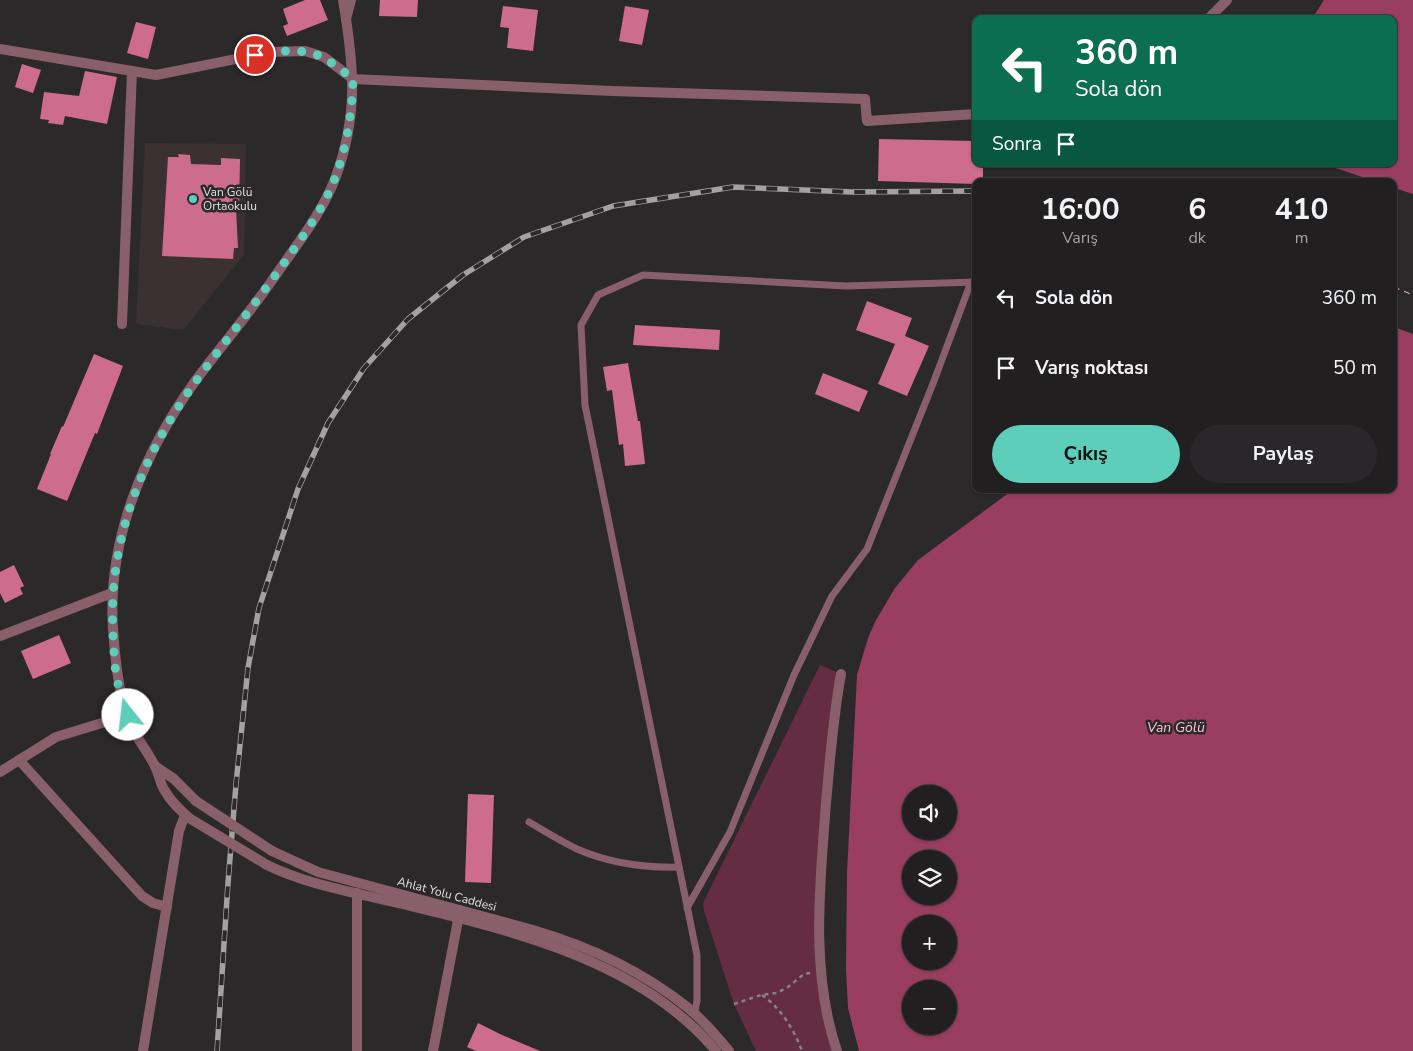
<!DOCTYPE html>
<html lang="tr">
<meta charset="utf-8">
<style>
:root{--surface:#211f20;--page:#292729;--text:#f1f3f6;--muted:#a2a2a5;--line:#3e3d3e;--accent:#5dceb9}
body{margin:0;font-family:"Nunito Sans",sans-serif;background:var(--page);color:var(--text);height:100vh;display:flex;flex-direction:column;font-size:19px;white-space:nowrap}
*{box-sizing:border-box;margin:0}
p{font-size:16px;color:var(--muted)}
.icon{flex:none;width:28px;height:28px;fill:none;stroke:currentColor;stroke-width:2;stroke-linecap:round;stroke-linejoin:round}
.map{position:relative;flex:1;overflow:hidden}
.side{position:absolute;left:972px;top:178px;width:425px;height:315px;display:flex;flex-direction:column;background:var(--surface);border-radius:10px;box-shadow:0 1px 4px #0004,0 0 0 1px var(--line)}
.side>*{flex:none}
.hud{position:absolute;left:972px;top:15px;width:425px;height:152px;border-radius:10px;box-shadow:0 1px 4px #0004,0 0 0 1px var(--line);background:#0b6e4f;color:#fff;overflow:hidden}
.fabs{position:absolute;left:902px;top:785px;display:grid;gap:10px}
.fabs a{display:grid;place-items:center;width:55px;height:55px;border-radius:50%;background:var(--surface);box-shadow:0 1px 4px #0004,0 0 0 1px var(--line);font-size:25px}
.pin{position:absolute;display:grid;place-items:center;width:42px;height:42px;color:#fff;margin:-21px;border:2px solid #fff;border-radius:50%;box-shadow:0 1px 5px #0007}
.me{position:absolute;width:55px;margin:-28px;rotate:344deg;stroke-linejoin:round;filter:drop-shadow(0 0 4px #0008)}
.turn{display:flex;align-items:center;gap:18px;height:105px;padding:0 20px;font-size:22px}
.turn .icon{width:65px;height:65px;stroke-width:2.5}
.turn b{display:block;font-size:35px;line-height:42px}
.then{display:flex;align-items:center;height:48px;padding:0 20px;background:#0003;gap:10px;font-size:19px}
.eta{display:flex;justify-content:space-evenly;align-items:center;height:85px;text-align:center}
.eta b{font-size:30px;font-weight:700;line-height:35px}
.cta{display:flex;gap:10px;margin-top:auto;padding:10px 20px}
.cta a{flex:1;height:58px;border-radius:30px;background:var(--accent);color:#111;font-size:20px;font-weight:700;line-height:58px;text-align:center}
.cta a+a{background:var(--page);color:var(--text)}
ul{padding:0;list-style:none}
li{display:flex;align-items:center;gap:15px;height:70px;padding:0 20px}
li div{flex:1}
li b{display:block;font-size:19px}
li em{font-style:normal}
.map>svg:first-child{display:block}
.built{fill:#3b3133}
.green{fill:#652d41}
.water{fill:#9a3e60;fill-rule:evenodd}
.lines{fill:none;stroke-linecap:round;stroke-linejoin:round}
.ferry{stroke:#f9c4d3;stroke-width:1;stroke-dasharray:6 5;stroke-linecap:butt}
.building{fill:#cd6c8d}
.path{stroke:#868384;stroke-width:2.5;stroke-dasharray:4 4;stroke-linecap:butt}
.service{stroke:#895f6c;stroke-width:7}
.pedestrian{stroke:#895f6c;stroke-width:10}
.minor{stroke:#895f6c;stroke-width:10}
.tertiary{stroke:#895f6c;stroke-width:10}
.rail-casing{stroke:#a3a1a1;stroke-width:5.5}
.rail{stroke:#2c292a;stroke-width:4;stroke-dasharray:11;stroke-linecap:butt}
.tertiary-bridge{stroke:#895f6c;stroke-width:10}
.route{stroke:#5dceb9;stroke-width:9;stroke-dasharray:0 16.2}
.poi-dot{fill:#5dceb9;stroke:#2c292a;stroke-width:2}
.labels{text-anchor:middle;dominant-baseline:central;stroke-width:5;stroke-linejoin:round;paint-order:stroke}
.poi-label{font-size:12px;fill:#e0dede;stroke:#2c292a;text-anchor:start}
.street-label{font-size:12px;fill:#e0dede;stroke:#2c292a}
.water-label{font-size:14px;font-style:italic;fill:#f9c4d3;stroke:#2c292a}
</style>
<div class="map">
<svg width="1413" height="1051" viewBox="0 0 1413 1051">
<rect width="100%" height="100%" fill="#2c292a"/>
<polygon class="built" points="145,143 246,144 244,255 183,330 136,324"/>
<polygon class="green" points="820,665 841,674 836,699 820,945 837,1051 756,1051 734,1004 704,911 703,903"/>
<g class="water">
<polygon points="1324,0 1413,0 1413,194 1394,188 1394,181 1374,181 1324,164 1394,164 1394,19 1312,19"/>
<path d="M 1394,327 L 1413,334 L 1413,1051 L 859,1051 L 848,1008 L 846,969 L 847,873 L 857,675 L 868,638 L 876,620 L 895,588 L 918,560 L 1014,489 L 1394,489 ZM 911,794 L 949,794 L 949,831 L 911,831 ZM 911,859 L 949,859 L 949,896 L 911,896 ZM 911,924 L 949,924 L 949,961 L 911,961 ZM 911,989 L 949,989 L 949,1026 L 911,1026 Z"/>
</g>
<g class="lines">
<polyline class="ferry" points="1394,287 1413,295"/>
</g>
<g class="building">
<polygon points="305,0 320,0 328,20 287,36 283,26 288,24 283,9"/>
<polygon points="380,0 418,0 417,17 379,16"/>
<polygon points="503,6 538,10 533,51 507,48 509,28 500,27"/>
<polygon points="625,6 649,10 642,45 619,41"/>
<polygon points="136,22 156,27 148,59 127,53"/>
<polygon points="22,64 41,70 33,93 15,87"/>
<polygon points="85,71 117,77 107,124 65,116 63,125 48,123 49,120 40,119 44,92 79,96"/>
<polygon points="879,139 976,141 976,164 983,164 983,181 976,181 976,184 878,181"/>
<polygon points="178,154 190,155 191,164 221,165 221,158 240,159 239,210 236,209 238,248 234,248 233,259 162,256 168,157 179,157"/>
<polygon points="867,301 912,318 905,336 929,346 907,396 878,384 895,344 856,330"/>
<polygon points="635,325 720,330 719,350 633,345"/>
<polygon points="94,354 123,366 97,434 95,433 67,501 37,489 51,454 50,454 62,426 63,427"/>
<polygon points="628,363 638,421 640,421 645,464 625,466 623,444 619,445 612,390 607,391 603,367"/>
<polygon points="823,373 868,391 859,412 815,394"/>
<polygon points="14,565 24,586 20,588 23,594 5,603 0,593 0,572"/>
<polygon points="59,635 71,663 33,679 21,651"/>
<polygon points="468,794 494,795 491,883 465,882"/>
<polygon points="478,1023 502,1035 540,1051 476,1051 467,1047"/>
</g>
<g class="lines">
<g class="path">
<path d="M 762,995 C 781,1008 794,1030 802,1051"/>
<polyline points="734,1004 761,995 777,993 788,987 804,974 810,973"/>
</g>
<g class="service">
<path d="M 529,822 C 544,831 560,841 577,849 C 609,863 644,868 679,867"/>
<polyline points="687,908 730,832 794,675 832,596 867,549 934,381 971,282"/>
<polyline points="694,1015 697,1001 697,955 585,405 581,325 598,295 643,275 846,286 976,282"/>
</g>
<path class="pedestrian" d="M 837,1051 C 810,972 820,884 826,803 C 830,760 833,717 841,674"/>
<g class="minor">
<polyline points="346,19 351,0"/>
<polyline points="1208,19 1227,0"/>
<polyline points="353,79 612,91 865,99 867,121 976,114"/>
<polyline points="122,324 132,71"/>
<polyline points="0,636 112,593"/>
<polyline points="19,760 142,896 153,903 167,907"/>
<polyline points="0,772 56,737 128,715"/>
<polyline points="357,893 357,1051"/>
<polyline points="143,1051 179,831 185,815"/>
<polyline points="433,1051 460,910"/>
</g>
<g class="tertiary">
<polyline points="0,49 156,75 271,52 305,51 324,57 353,79"/>
<polyline points="155,766 174,779 196,801"/>
<path d="M 189,818 C 180,810 171,802 165,791 C 160,784 159,774 155,766 C 149,754 140,743 134,731 C 129,720 126,708 122,697 C 116,674 115,653 113,629 C 107,539 144,452 196,380 C 221,346 249,314 273,279 C 295,247 321,215 335,179 C 359,115 354,65 343,0"/>
<path d="M 272,851 L 318,872 L 533,930 C 588,946 642,971 687,1007 C 703,1020 716,1035 729,1051"/>
<path d="M 267,865 C 308,885 353,892 398,903 C 509,930 639,959 716,1051"/>
</g>
<g class="rail-casing">
<polyline id="rail" points="217,1051 228,883 236,784 248,668 259,608 298,489 328,423 364,368 408,319 463,275 524,237 613,206 733,187 852,192 976,191"/>
</g>
<use href="#rail" class="rail"/>
<g class="tertiary-bridge">
<polyline points="196,801 272,851"/>
<polyline points="189,818 267,865"/>
</g>
</g>
<g class="lines">
<path class="route" d="M 128,715 C 124,703 119,691 117,679 C 114,664 114,649 113,634 C 108,540 142,456 196,381 C 227,339 259,299 289,256 C 306,232 324,207 335,178 C 347,146 352,113 353,79 C 344,72 334,64 324,58 C 304,47 277,51 255,55"/>
</g>
<circle class="poi-dot" cx="193" cy="199" r="5"/>
<g class="labels">
<g class="poi-label">
<text x="203" y="192">Van Gölü<tspan x="203" dy="14">Ortaokulu</tspan></text>
</g>
<g class="street-label">
<text transform="translate(447 894) rotate(15)">Ahlat Yolu Caddesi</text>
</g>
<g class="water-label">
<text x="1176" y="727">Van Gölü</text>
</g>
</g>
</svg>
<div class="fabs">
<a><svg class="icon" aria-label="sound" viewBox="0 0 24 24"><path d="M4 9h4l5-4v14l-5-4H4zM17 9q2 3 0 6"/></svg></a>
<a><svg class="icon" aria-label="layers" viewBox="0 0 24 24"><path d="M12 4l9 5-9 5-9-5zM3 14l9 5 9-5"/></svg></a>
<a>+</a>
<a>−</a>
</div>
<div class="pin" style="left:255px;top:55px;background:#d93025"><svg class="icon" aria-label="arrive" viewBox="0 0 24 24"><path d="M6 21V4h12l-3 4 3 4H6"/></svg></div>
<svg class="me" style="left:128px;top:715px" viewBox="-20 -20 40 40"><circle r="19" fill="#fff"/><path d="M0-13L10 11 0 6-10 11z" fill="#5dceb9"/></svg>
<div class="hud">
<div class="turn"><svg class="icon" aria-label="left" viewBox="0 0 24 24"><path d="M17 20v-9H6M10 6l-5 5 5 5"/></svg><div><b>360 m</b>Sola dön</div></div>
<div class="then">Sonra<svg class="icon" aria-label="arrive" viewBox="0 0 24 24"><path d="M6 21V4h12l-3 4 3 4H6"/></svg></div>
</div>
<section class="side">
<div class="eta">
<div><b>16:00</b><p>Varış</p></div>
<div><b>6</b><p>dk</p></div>
<div><b>410</b><p>m</p></div>
</div>
<ul>
<li><svg class="icon" aria-label="left" viewBox="0 0 24 24"><path d="M17 20v-9H6M10 6l-5 5 5 5"/></svg><div><b>Sola dön</b></div><em>360 m</em></li>
<li><svg class="icon" aria-label="arrive" viewBox="0 0 24 24"><path d="M6 21V4h12l-3 4 3 4H6"/></svg><div><b>Varış noktası</b></div><em>50 m</em></li>
</ul>
<div class="cta"><a>Çıkış</a><a>Paylaş</a></div>
</section>
</div>
